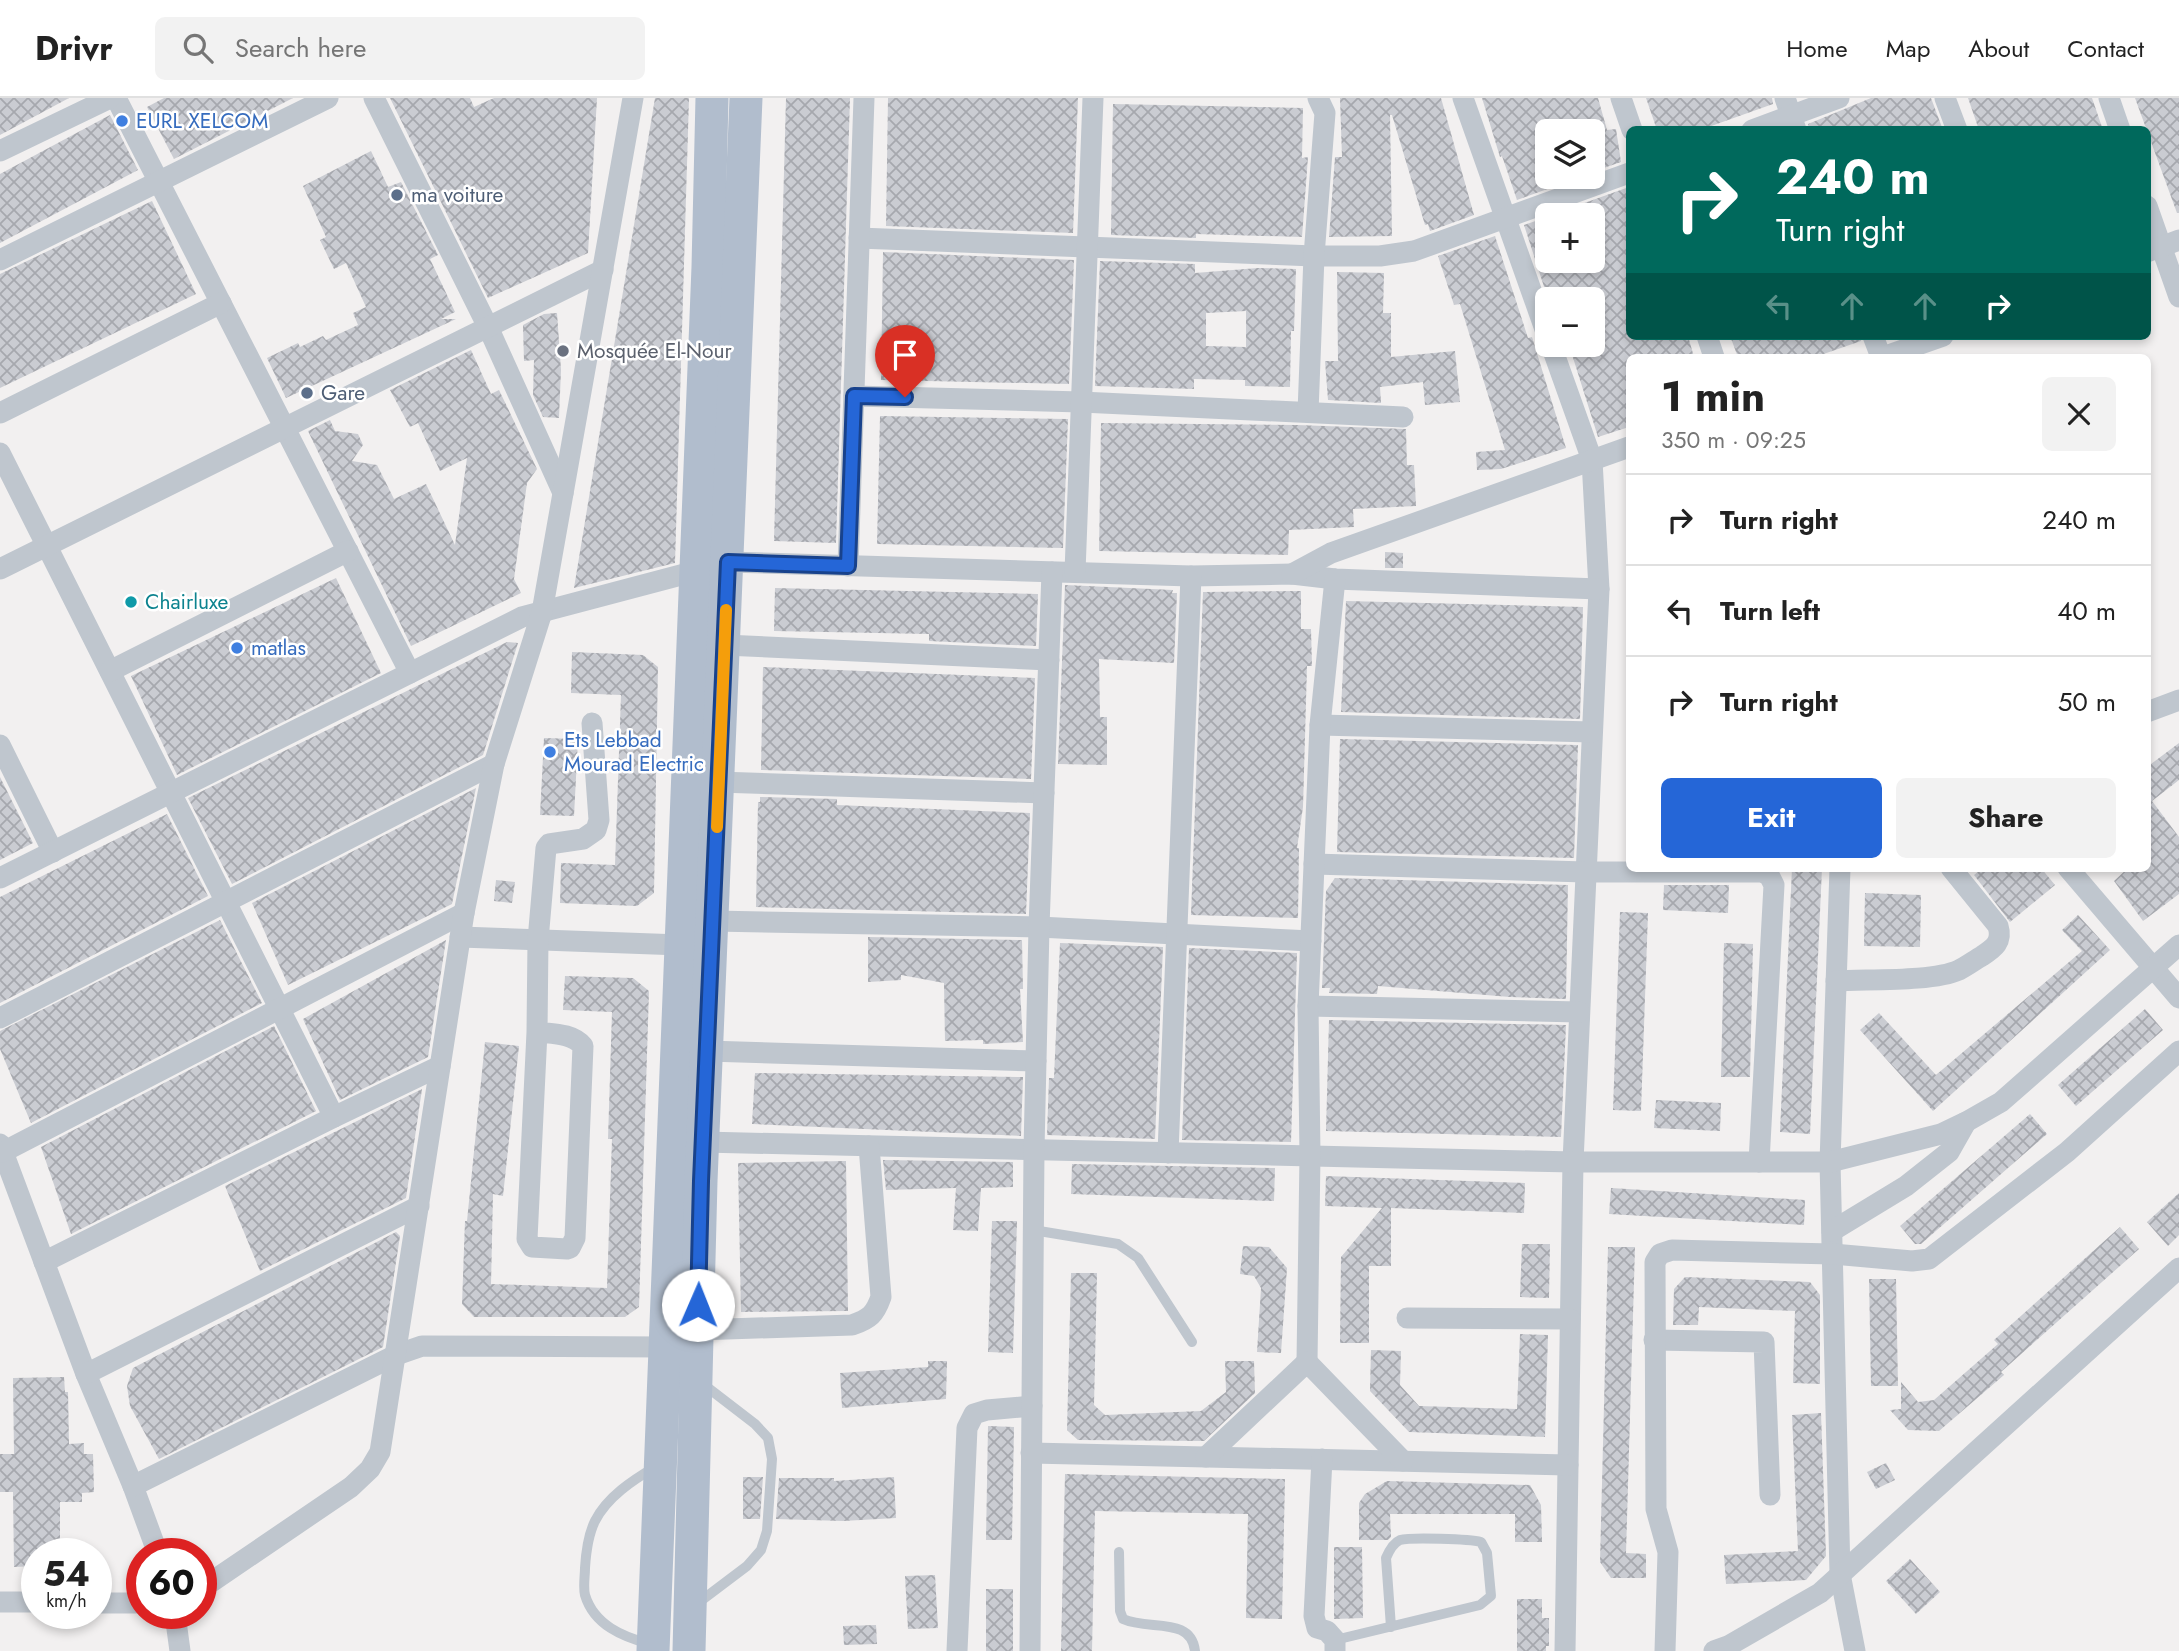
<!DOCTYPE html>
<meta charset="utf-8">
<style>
:root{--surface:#fff;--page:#f2f2f2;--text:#222;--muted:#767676;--line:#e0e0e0;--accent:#2566d7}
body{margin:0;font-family:Jost,sans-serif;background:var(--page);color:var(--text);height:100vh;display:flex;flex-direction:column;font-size:26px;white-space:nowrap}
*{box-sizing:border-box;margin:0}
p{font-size:23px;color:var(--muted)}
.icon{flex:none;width:38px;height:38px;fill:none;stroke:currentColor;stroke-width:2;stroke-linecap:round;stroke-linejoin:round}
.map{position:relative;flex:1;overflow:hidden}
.panel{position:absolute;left:1626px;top:256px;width:525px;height:518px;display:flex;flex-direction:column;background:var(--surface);border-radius:10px;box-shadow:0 4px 10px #0003}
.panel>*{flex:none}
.hud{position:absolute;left:1626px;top:28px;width:525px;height:214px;border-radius:10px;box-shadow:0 4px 10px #0003;background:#00695c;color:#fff;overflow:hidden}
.buttons{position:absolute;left:1535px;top:21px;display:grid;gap:14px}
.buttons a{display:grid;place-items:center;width:70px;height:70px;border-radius:10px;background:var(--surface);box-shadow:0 4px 10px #0003;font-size:35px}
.speed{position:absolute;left:21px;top:1440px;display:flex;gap:14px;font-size:35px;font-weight:700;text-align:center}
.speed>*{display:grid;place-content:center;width:91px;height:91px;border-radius:50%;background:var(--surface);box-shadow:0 4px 10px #0003;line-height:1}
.speed small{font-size:18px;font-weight:400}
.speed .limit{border:10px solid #d22;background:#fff;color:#111}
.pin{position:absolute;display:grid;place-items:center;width:60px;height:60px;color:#fff;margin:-72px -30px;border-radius:50% 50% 50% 0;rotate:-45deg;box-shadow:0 0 7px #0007}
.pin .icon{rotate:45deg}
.me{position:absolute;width:77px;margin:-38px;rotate:1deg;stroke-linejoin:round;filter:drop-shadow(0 0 5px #0008)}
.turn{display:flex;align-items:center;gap:24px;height:147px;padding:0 35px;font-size:32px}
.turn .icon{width:91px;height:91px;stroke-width:2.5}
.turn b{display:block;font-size:49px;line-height:60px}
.lanes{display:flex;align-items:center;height:66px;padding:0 35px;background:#0003;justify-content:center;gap:35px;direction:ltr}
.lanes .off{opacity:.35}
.round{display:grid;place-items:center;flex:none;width:74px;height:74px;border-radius:10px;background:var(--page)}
.summary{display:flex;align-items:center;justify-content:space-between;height:119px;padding:0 35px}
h1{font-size:42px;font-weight:700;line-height:52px}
.button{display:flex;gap:14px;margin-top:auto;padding:14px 35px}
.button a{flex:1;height:80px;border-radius:10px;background:var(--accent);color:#fff;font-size:28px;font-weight:700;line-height:80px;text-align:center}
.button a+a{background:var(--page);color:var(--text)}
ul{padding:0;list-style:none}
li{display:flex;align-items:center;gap:21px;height:91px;padding:0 35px;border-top:2px solid var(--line)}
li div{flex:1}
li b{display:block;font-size:26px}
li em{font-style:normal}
header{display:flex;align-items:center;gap:42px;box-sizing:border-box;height:98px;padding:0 35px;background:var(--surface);border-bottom:2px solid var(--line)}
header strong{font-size:33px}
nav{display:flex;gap:38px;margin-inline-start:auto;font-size:24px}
.search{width:490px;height:63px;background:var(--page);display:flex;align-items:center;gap:18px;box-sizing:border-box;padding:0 24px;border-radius:10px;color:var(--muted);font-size:26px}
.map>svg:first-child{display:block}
.building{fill:url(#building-cross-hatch);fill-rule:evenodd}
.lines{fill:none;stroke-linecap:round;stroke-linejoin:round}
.service{stroke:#bfc6ce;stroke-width:10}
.minor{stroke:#bfc6ce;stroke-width:21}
.primary{stroke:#b1bdcd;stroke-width:33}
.route-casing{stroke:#18428c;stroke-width:18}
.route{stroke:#2566d7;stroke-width:12}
.slow{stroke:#f59e0b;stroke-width:12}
.shop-dot{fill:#3f7fe0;stroke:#fff;stroke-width:2.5}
.service-dot{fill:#5c6f8a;stroke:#fff;stroke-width:2.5}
.worship-dot{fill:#6b7280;stroke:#fff;stroke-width:2.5}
.culture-dot{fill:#0f9aa8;stroke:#fff;stroke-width:2.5}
.labels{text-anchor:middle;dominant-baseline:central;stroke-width:5;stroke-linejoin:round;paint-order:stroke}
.shop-label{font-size:21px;fill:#366cbe;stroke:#fff;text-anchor:start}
.service-label{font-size:21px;fill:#4e5e75;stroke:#fff;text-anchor:start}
.worship-label{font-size:21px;fill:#5b616d;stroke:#fff;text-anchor:start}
.culture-label{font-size:21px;fill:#0d838f;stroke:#fff;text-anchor:start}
</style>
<header>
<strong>Drivr</strong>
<div class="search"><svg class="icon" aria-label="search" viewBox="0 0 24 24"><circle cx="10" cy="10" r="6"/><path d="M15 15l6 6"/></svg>Search here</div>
<nav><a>Home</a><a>Map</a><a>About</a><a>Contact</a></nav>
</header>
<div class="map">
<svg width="2179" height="1553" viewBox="0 0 2179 1553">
<defs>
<pattern id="building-cross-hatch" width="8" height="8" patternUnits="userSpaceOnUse" patternTransform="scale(1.75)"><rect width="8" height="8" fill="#caccd2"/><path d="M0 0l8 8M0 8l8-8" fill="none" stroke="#a6a8ae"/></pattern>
</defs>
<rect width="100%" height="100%" fill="#f2f0f0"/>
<g class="building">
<polygon points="0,0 69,0 0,37"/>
<polygon points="164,0 293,0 174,61 147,9"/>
<polygon points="390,0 470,0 474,9 494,0 597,0 588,155 488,200"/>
<polygon points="655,0 689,0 675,465 574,490"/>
<polygon points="786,0 850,0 836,445 774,443"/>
<polygon points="888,0 1078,0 1073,135 886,128"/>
<polygon points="1340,0 1441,0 1474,117 1430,133 1428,126 1425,127 1392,17 1390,17 1392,138 1329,139 1335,59 1342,59"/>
<polygon points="1482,0 1598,0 1607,32 1616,31 1621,64 1592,74 1592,33 1547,33 1547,79 1580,79 1517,102 1502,58 1500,59"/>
<polygon points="1646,0 1772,0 1773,6 1700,32 1657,32"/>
<polygon points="1871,0 1931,0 1943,32 1809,32 1808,26"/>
<polygon points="1968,0 2092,0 2103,32 1979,32"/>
<polygon points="2135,0 2179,0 2179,115 2177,115"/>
<polygon points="1113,6 1303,10 1302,60 1308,59 1302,139 1196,136 1196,140 1111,137"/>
<polygon points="110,17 138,72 0,145 0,76"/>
<polygon points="371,53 388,89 401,84 438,157 430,161 455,214 441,221 456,221 286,300 267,260 298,245 300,249 323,238 326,242 358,227 353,215 366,209 346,165 334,171 320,142 326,139 303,88"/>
<polygon points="1629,89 1629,238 1688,238 1694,259 1629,259 1629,329 1598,339 1569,247 1592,247 1592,201 1548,201 1524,127 1547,119 1547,163 1592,163 1592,117 1551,117"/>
<polygon points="152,103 196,196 0,290 0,176"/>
<polygon points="1495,138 1528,240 1532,239 1566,350 1501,371 1477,372 1476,354 1505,352 1460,206 1454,207 1438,158"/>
<polygon points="883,154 1074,162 1069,286 881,282"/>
<path d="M 1100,163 L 1195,166 L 1195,175 L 1258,170 L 1296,171 L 1294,233 L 1291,233 L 1290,289 L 1245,288 L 1245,282 L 1194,281 L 1194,291 L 1095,288 ZM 1246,213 L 1246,249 L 1206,248 L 1206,215 Z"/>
<polygon points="1337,174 1384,175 1383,215 1391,215 1391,259 1455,253 1460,304 1425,307 1423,284 1380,289 1381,305 1328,302 1325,263 1338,263"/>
<polygon points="557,215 561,272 559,320 543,319 533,297 534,262 524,263 523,227 544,216"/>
<polygon points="1730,238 1860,238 1861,243 1815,259 1738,259"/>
<polygon points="471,252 491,296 499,292 537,371 527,385 514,481 521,495 411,548 308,333 330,322 335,333 358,336 363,347 352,363 377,367 394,401 426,386 455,447 467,360 440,373 418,325 410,329 390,292"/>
<polygon points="880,318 1068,321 1063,450 877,446"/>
<polygon points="1101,325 1297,327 1406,331 1407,367 1414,367 1416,408 1353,411 1354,429 1289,432 1288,457 1099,453"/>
<polygon points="1385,454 1403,455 1403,470 1385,470"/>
<polygon points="336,480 381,575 177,677 131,578"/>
<polygon points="1065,487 1173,492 1172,495 1177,495 1174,565 1099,561 1100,619 1107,619 1107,667 1058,666"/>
<polygon points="775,490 1038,496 1036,548 929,543 929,536 774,533"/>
<polygon points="1301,493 1301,531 1311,531 1312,568 1307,568 1303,709 1297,750 1299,750 1298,820 1191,817 1203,494"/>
<polygon points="1346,503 1583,509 1580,621 1341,614"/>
<polygon points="507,544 518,545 483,657 232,786 188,700"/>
<polygon points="572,554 643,557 658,569 654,795 637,808 560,805 561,765 615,767 621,597 571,595"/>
<polygon points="763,569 1035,580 1031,681 761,672"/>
<polygon points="544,640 578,641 574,718 540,717"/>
<polygon points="1340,641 1578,647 1574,760 1337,754"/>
<polygon points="2179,645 2179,682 2152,703 2179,739 2179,796 2143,823 2114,783 2128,770 2147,770 2147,669"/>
<polygon points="0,679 33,745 0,762"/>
<polygon points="476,690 452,806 288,887 252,805"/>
<polygon points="760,699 837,701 837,707 1030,715 1026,816 756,809 758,704 760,704"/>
<polygon points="167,716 208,798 0,905 0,799"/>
<polygon points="1792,770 1822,770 1810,1036 1780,1034"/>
<polygon points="1983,770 2041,770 2055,787 2010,824 1974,777"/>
<polygon points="1335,780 1568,787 1566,901 1510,899 1378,888 1377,896 1329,895 1330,890 1322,890 1326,793"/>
<polygon points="496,782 515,784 512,805 494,803"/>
<polygon points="1664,787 1729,787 1728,815 1663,812"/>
<polygon points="1865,795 1921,797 1920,849 1864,848"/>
<polygon points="1620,814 1648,815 1641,1013 1613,1012"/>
<polygon points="2078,817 2110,852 1933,1013 1860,932 1879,915 1936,977 2082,853 2062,832"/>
<polygon points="220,822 262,905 31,1025 0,951 0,933"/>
<polygon points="868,839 1022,842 1023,891 1020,891 1023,944 983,946 983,942 945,943 944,885 901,877 901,882 868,884"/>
<polygon points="446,842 428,959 340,1002 303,921"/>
<polygon points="1060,845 1163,849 1155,1041 1047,1037 1049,980 1054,980"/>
<polygon points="1724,845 1753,846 1750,979 1721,979"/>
<polygon points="1189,850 1297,855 1291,1044 1182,1042"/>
<polygon points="565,878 633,880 649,893 639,1209 625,1219 474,1219 462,1206 465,1123 467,1123 485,944 519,948 503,1098 493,1096 491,1186 607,1190 612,1041 608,1041 612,914 563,912"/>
<polygon points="2145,911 2163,932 2076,1008 2058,987"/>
<polygon points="1329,922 1566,927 1561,1039 1326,1033"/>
<polygon points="274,928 316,1013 71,1136 41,1049"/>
<polygon points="755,975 1023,979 1021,1038 752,1026"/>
<polygon points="422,991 406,1100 260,1173 225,1088"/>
<polygon points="1656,1002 1721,1005 1720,1033 1654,1030"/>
<polygon points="2030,1016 2047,1036 1921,1146 1915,1146 1900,1128"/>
<polygon points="883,1062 1013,1064 1013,1089 981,1090 978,1133 953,1132 956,1090 886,1092"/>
<polygon points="846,1063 848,1213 741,1214 738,1065"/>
<polygon points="1072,1066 1275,1070 1274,1103 1071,1096"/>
<polygon points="1326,1078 1525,1085 1524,1115 1391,1110 1391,1168 1369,1168 1369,1245 1340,1245 1341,1159 1382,1110 1325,1108"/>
<polygon points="1611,1090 1805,1102 1804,1127 1609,1116"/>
<polygon points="2179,1095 2179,1137 2168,1148 2147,1124"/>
<polygon points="992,1123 1017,1123 1013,1255 988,1254"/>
<polygon points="2120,1129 2139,1151 2001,1274 2004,1277 1939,1333 1908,1332 1890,1312 1901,1311 1901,1284 1918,1304 1934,1302 1998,1246 1994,1242"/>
<polygon points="396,1134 400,1138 383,1249 159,1361 130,1308 127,1288 133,1270"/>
<polygon points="1522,1146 1550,1146 1549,1200 1520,1199"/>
<polygon points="1243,1148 1269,1149 1287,1170 1281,1255 1257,1254 1261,1190 1254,1178 1240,1176"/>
<polygon points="1608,1149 1635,1149 1626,1455 1646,1456 1646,1480 1611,1480 1600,1464"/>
<polygon points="1071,1175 1097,1175 1094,1307 1105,1317 1201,1313 1226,1294 1225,1263 1254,1263 1255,1295 1204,1343 1078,1342 1067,1332"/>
<polygon points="1685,1179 1810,1184 1820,1197 1820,1286 1793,1285 1795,1213 1699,1209 1698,1227 1673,1227 1674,1191"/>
<polygon points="1869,1181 1896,1181 1898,1288 1871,1288"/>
<polygon points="1520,1236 1548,1237 1545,1339 1409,1334 1370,1293 1371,1252 1401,1253 1400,1287 1419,1308 1517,1311"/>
<polygon points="928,1263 947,1263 946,1301 842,1310 840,1275 928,1269"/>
<polygon points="64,1279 65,1294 68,1294 69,1346 84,1345 84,1356 93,1356 94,1394 82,1395 82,1404 60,1404 60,1456 37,1456 37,1468 14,1469 13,1394 0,1394 0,1356 14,1356 13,1280"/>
<polygon points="1821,1315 1826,1458 1806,1482 1726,1486 1724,1457 1798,1453 1792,1317"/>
<polygon points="988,1328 1014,1329 1012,1442 986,1442"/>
<polygon points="1886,1365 1895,1382 1876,1391 1867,1374"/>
<polygon points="1065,1376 1285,1381 1282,1521 1246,1520 1248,1416 1095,1413 1092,1553 1061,1553"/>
<polygon points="743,1379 763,1379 760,1421 743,1421"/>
<polygon points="894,1379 896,1420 843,1423 776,1421 779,1380 834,1380 834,1383"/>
<polygon points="1387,1383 1530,1387 1541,1407 1542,1444 1515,1444 1515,1416 1390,1416 1391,1439 1388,1442 1359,1442 1359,1405 1365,1396"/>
<polygon points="1334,1449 1362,1449 1363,1520 1334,1521"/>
<polygon points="1910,1461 1940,1494 1916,1516 1886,1483"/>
<polygon points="935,1477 938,1530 908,1531 905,1478"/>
<rect x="986" y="1491" width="27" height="62"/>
<polygon points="1517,1501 1542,1501 1542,1520 1549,1520 1549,1548 1546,1548 1546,1553 1517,1553"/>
<polygon points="876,1527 877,1546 844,1547 843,1528"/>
</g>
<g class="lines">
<g class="service">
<polyline points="1033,1132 1118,1146 1138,1160 1192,1244"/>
<path d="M 1119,1454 L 1120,1513 L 1123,1521 C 1149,1533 1191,1518 1195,1553"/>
<polyline points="698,1505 747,1468 761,1452 767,1433 772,1361 768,1340 755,1326 703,1286"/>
<path d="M 1335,1542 L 1480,1507 L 1491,1498 L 1487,1455 L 1481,1444 C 1470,1441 1411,1439 1400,1442 C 1393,1445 1389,1453 1386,1460 L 1391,1529"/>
<path d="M 650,1546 C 623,1539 594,1527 585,1497 C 583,1489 585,1478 585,1470 C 586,1454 588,1437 595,1423 C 607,1399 633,1382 655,1369"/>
</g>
<g class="minor">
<polyline points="116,0 410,575"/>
<polyline points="374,0 488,229 563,395"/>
<polyline points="1463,0 1547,237"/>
<polyline points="1621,0 1632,32"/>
<polyline points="1785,0 1796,32"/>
<polyline points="1945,0 1957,32"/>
<polyline points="2109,0 2120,32"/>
<polyline points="1752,32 1839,0"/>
<polyline points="0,53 110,0"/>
<polyline points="2147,108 2179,199"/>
<polyline points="859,140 1314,158 1380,158 1414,153 1629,75"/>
<polyline points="2147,154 2179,142"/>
<polyline points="0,162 328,0"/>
<polyline points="1707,238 1714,259"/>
<polyline points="1873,238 1881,259"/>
<polyline points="1551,247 1592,362 1599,491 1573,1064 1565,1553"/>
<polyline points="1883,259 1943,238"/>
<polyline points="854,298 1081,304 1403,319"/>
<polyline points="1308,314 1314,158 1325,15 1318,0"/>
<polyline points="0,315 221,205"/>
<polyline points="0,355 334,1019"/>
<polyline points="728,464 1191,478 1292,476 1335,481 1599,491"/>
<polyline points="848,468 864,0"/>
<polyline points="0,471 603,172"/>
<polyline points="1075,474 1093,0"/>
<polyline points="1292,476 1331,455 1629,349"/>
<polyline points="724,547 1049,562"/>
<polyline points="110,573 348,453"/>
<polyline points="2147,614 2179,602"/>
<polyline points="1320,627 1592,634"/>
<polyline points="0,647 53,754"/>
<polyline points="718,684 1044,695"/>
<polyline points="1314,766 1586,774 1762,774 1769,777 1774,787 1759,1064"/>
<polyline points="1840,770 1830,1064 1840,1476 1855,1553"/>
<polyline points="2068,770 2179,900"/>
<polyline points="0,780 522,519 696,473"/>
<polyline points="713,823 1039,829 1311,843"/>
<polyline points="460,839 681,847"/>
<path d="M 1836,883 C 1867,881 1933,884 1959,872 C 1967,868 1975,862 1982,858 C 1994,850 2003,844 1998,828 L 1951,770"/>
<polyline points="1308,908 1579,914"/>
<polyline points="0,920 494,666"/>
<path d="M 537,934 C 553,936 572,935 583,948 L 575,1140 L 570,1150 L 567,1151 L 532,1149 L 527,1141 L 537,934 L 538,842 L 546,750 L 549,746 L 583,741 L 596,732 L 599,722 L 592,625"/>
<polyline points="707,953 1036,963"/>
<polyline points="703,1044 1573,1064 1830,1064 1941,1036 1966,1024 2001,1004 2179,847"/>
<polyline points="0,1046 86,1276 133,1388 158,1456"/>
<polyline points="3,1054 464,815"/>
<polyline points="1168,1055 1191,478"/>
<polyline points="1832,1133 1906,1088 1949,1054 1966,1024"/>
<polyline points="44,1164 334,1019 440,968"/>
<polyline points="1407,1220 1570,1221"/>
<path d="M 697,1232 L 852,1227 C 870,1221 875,1216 881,1199 L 869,1048"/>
<polyline points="1654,1242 1764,1244 1770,1397"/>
<polyline points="1307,1264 1310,1057 1308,908 1320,627 1335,481"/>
<polyline points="86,1276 419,1108"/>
<polyline points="1031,1355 1568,1367"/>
<polyline points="1206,1359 1307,1264 1403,1363"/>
<polyline points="1322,1361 1314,1518 1317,1530 1327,1533 1335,1542 1335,1553"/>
<polyline points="133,1388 396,1257 422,1248 665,1249"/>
<polyline points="201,1491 351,1389 370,1371 380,1354 464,815 494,666 542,514 633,0"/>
<polyline points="0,1504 37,1504"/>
<polyline points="96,1505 142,1505"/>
<polyline points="175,1516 180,1553"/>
<polyline points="957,1553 967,1330 974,1316 987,1312 1032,1308"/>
<polyline points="1030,1553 1034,1052 1039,829 1052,474"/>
<polyline points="1665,1553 1668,1454 1656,1411 1655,1164 1660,1156 1672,1152 1833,1156 1912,1163 1929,1161 2067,1054 2179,953"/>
<polyline points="1714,1553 1728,1548 1820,1495 2179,1170"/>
</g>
<g class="primary">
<polyline points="653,1553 708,169 712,0"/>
<polyline points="689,1553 701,1083 746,0"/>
</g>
</g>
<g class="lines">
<g class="route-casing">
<polyline id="route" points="698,1207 701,1083 728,464 848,468 854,298 905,299"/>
</g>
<use href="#route" class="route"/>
<polyline class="slow" points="717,729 726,512"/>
</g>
<g class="shop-dot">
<circle cx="122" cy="23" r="7"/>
<circle cx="237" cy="550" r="7"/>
<circle cx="550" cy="654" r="7"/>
</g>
<g class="service-dot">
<circle cx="397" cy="97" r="7"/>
<circle cx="307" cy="295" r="7"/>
</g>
<circle class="worship-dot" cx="563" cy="253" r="7"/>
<circle class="culture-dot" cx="131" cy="504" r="7"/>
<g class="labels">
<g class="shop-label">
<text x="136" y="23">EURL XELCOM</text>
<text x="251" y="550">matlas</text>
<text x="564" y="642">Ets Lebbad<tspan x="564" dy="24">Mourad Electric</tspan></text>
</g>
<g class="service-label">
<text x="411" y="97">ma voiture</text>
<text x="321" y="295">Gare</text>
</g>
<g class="worship-label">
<text x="577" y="253">Mosquée El-Nour</text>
</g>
<g class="culture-label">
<text x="145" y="504">Chairluxe</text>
</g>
</g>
</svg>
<div class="buttons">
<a><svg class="icon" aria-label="layers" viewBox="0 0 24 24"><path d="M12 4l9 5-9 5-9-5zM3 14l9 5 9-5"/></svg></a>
<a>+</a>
<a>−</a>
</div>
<div class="speed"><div>54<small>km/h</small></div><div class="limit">60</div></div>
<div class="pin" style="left:905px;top:299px;background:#d93025"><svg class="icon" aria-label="arrive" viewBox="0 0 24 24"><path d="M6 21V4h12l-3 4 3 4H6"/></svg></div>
<svg class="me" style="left:698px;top:1207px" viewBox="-20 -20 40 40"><circle r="19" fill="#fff"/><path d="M0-13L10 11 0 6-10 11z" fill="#2566d7"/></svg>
<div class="hud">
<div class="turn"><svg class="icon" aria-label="right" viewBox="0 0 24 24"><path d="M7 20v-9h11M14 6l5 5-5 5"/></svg><div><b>240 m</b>Turn right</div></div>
<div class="lanes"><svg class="icon off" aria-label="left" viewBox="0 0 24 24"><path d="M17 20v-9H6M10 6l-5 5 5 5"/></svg><svg class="icon off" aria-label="ahead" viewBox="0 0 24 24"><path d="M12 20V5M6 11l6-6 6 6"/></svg><svg class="icon off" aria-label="ahead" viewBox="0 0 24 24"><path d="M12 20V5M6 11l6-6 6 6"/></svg><svg class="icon" aria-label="right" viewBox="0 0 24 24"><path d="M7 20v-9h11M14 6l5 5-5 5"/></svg></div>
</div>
<section class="panel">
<div class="summary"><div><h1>1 min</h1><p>350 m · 09:25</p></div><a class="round"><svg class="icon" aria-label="close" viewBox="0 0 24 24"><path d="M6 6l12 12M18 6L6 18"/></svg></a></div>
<ul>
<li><svg class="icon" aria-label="right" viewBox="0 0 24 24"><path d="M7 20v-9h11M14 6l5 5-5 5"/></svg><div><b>Turn right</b></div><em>240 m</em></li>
<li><svg class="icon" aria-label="left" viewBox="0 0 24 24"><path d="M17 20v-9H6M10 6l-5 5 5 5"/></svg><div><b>Turn left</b></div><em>40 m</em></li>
<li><svg class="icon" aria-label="right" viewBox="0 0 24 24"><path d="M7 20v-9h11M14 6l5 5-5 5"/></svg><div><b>Turn right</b></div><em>50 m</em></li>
</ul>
<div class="button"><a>Exit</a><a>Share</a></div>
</section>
</div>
